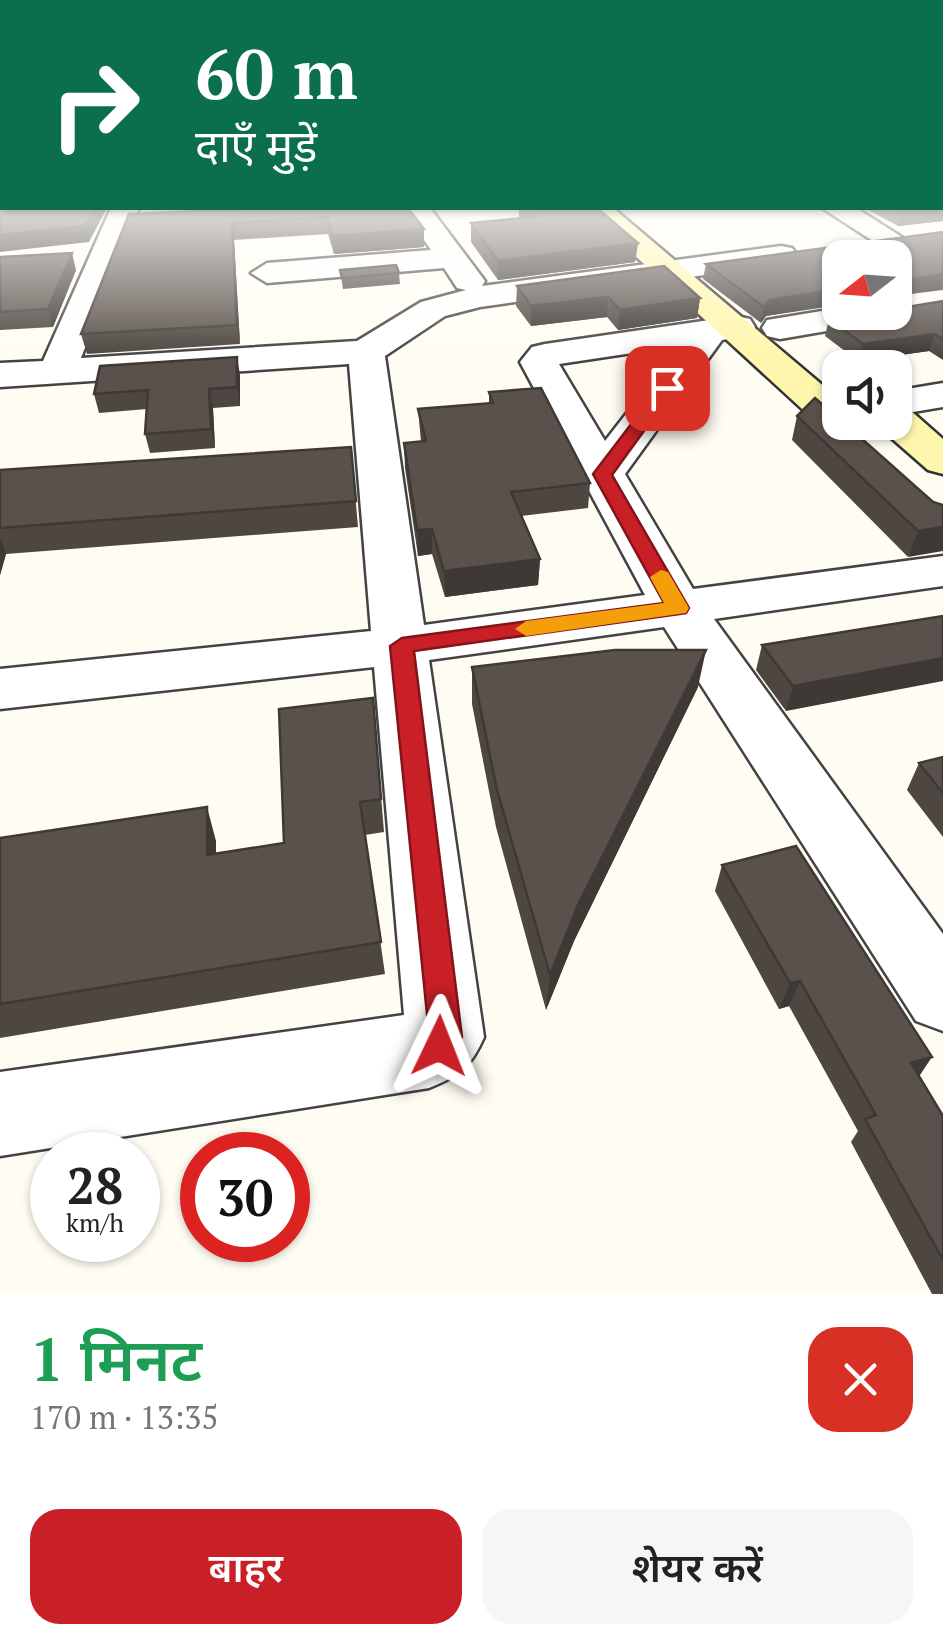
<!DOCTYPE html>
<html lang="hi">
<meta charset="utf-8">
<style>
:root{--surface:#fff;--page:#f6f6f6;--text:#222;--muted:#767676;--accent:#c91f27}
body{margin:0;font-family:"PT Serif","Noto Sans Devanagari",serif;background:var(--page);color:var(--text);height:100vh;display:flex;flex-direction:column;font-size:38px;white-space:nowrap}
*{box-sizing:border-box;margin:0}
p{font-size:32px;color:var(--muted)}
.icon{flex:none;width:55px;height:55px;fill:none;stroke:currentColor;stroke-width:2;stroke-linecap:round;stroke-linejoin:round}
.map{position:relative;height:1294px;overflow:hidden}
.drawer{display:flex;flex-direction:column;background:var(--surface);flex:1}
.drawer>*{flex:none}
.guide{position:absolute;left:0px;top:0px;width:945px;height:210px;box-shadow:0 2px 8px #0004;background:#0b6e4f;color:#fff;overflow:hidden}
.needle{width:65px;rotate:253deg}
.controls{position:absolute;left:822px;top:240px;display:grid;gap:20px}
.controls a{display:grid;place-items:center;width:90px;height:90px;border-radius:20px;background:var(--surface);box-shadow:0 2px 8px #0004;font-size:50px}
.speed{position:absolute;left:30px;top:1132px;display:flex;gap:20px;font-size:50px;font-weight:700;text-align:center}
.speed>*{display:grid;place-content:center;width:130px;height:130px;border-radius:50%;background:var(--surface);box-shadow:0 2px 8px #0004;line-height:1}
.speed small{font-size:25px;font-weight:400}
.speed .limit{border:15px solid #d22;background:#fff;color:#111}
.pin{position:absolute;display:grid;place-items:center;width:85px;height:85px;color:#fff;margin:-42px;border-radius:20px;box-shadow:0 5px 15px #0006}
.me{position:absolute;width:110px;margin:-55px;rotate:2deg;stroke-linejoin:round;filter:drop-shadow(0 0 8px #0008)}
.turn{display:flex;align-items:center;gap:35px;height:210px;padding:0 30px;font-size:45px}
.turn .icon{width:130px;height:130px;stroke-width:2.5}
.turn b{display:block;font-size:70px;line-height:85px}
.round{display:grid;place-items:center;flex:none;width:105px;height:105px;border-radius:30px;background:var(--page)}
.summary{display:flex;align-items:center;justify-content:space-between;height:170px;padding:0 30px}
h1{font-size:60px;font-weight:600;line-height:75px;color:#1e9e55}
.primary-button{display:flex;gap:20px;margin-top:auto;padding:20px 30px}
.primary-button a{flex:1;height:115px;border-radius:30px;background:var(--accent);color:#fff;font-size:40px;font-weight:600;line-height:115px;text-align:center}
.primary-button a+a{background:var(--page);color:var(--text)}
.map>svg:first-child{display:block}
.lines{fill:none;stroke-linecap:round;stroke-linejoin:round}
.street-casing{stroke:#434343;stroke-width:5}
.secondary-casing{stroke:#323232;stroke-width:5}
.street{fill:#fff;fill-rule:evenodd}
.secondary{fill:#fff6ae;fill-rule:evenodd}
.wall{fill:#4d4641}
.shaded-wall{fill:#3f3935}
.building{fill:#5a514c;stroke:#3f3935;stroke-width:2.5}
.route{fill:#c91f27;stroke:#831419;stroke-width:2.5}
.slow{fill:#f59e0b}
</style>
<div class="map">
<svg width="943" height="1294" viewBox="0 0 943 1294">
<rect width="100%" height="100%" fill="#fffdf3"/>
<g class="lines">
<g class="street-casing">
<g id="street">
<path d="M 111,208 L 139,208 L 81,358 L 357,341 L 421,302 L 466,290 L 457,288 L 444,268 L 267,283 L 251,273 L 267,263 L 431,250 L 402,208 L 430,208 L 485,281 L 482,286 L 781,246 L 792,248 L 797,255 L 781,264 L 480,307 L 445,316 L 385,356 L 424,625 L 645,595 L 520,362 L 532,347 L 545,344 L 737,316 L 750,319 L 755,327 L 750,335 L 722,340 L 625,474 L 693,589 L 943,556 L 943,586 L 714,619 L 943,934 L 943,1031 L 916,1021 L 664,627 L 429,660 L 484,1037 C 471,1067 459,1076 429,1088 L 0,1156 L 0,1072 L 404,1015 L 374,667 L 0,709 L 0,669 L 371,631 L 349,364 L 0,387 L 0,363 L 43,361 ZM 679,346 L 605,441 L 559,364 Z"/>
<polygon points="822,208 856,208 905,239 901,245 879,245"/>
<polygon points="840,308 840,312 896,312 891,319 879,322 780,339 767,336 762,328 767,320"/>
<polygon points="943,383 943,407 895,415 895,391"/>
</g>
</g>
<g class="secondary-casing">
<g id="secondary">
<polygon points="583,208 613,208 840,400 840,422 860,422 855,430 840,433 825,430"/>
<polygon points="895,407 910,410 943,439 943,474 928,470 880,428 877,422 895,422"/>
</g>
</g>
<use href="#street" class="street"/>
<use href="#secondary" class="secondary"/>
</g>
<g class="wall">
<polygon points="943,176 943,221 898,226 865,208 942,208"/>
<polygon points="272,208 424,229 424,247 334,254 328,234 234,240 240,344 87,354 81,334 129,214"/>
<polygon points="519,208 597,208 638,243 635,262 498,280 471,242 471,223 519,219"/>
<polygon points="943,232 943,290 895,296 895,258 840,258 840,305 766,316 761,323 703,279 706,264"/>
<polygon points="0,257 76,270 53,327 0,330"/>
<polygon points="340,270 399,273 400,284 343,289"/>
<polygon points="517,286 700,298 697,318 618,330 607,317 531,326 516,306"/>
<polygon points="943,302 943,360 929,351 858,361 825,336 829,319"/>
<polygon points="240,375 240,406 213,408 215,448 150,453 145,434 147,409 99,413 94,394"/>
<polygon points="489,392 590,483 588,508 521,516 540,559 538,585 445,597 432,554 418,556 405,468 404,443 421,442 418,409 489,403"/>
<polygon points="797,416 933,502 908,557 792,440"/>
<polygon points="351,447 358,527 6,554 0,575 0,470"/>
<polygon points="943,616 786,711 756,670 762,645"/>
<polygon points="472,667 698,687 574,941 546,1010 496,827 472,704"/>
<polygon points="373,698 384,832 365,835 385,974 0,1038 0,838 216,841 216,854 284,843"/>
<polygon points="943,757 943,837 907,790 919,763"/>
<polygon points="722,865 919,1076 943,1116 943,1294 932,1294 851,1142 858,1131 789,1006 779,1009 715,891"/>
</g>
<g class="shaded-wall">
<polygon points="95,208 107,208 89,242 0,252 0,235"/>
<polygon points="943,208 943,221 898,226 902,212"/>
<polygon points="232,223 234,240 240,344 237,325"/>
<polygon points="424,229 424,247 334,254 332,236"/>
<polygon points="638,243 635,262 498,280 498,261"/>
<polygon points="72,253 76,270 53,327 48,309"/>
<polygon points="943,274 942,289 895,296 899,281"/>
<polygon points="840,289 839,304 766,316 761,323 764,307 770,300"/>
<polygon points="608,297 607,317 531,326 531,306"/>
<polygon points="700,298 697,318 618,330 620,310"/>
<polygon points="935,334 929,351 858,361 863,344"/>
<polygon points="237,357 240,375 240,406 237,387"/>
<polygon points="209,389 213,408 215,448 211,429"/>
<polygon points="943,527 943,551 908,557 918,531"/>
<polygon points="432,529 432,554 418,556 417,530"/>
<polygon points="0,537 6,554 0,575"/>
<polygon points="540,559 538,585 445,597 444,571"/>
<polygon points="706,650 698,687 574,941 546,1010 550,975 578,905"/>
<polygon points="943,658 943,681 786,711 793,686"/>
<polygon points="207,807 216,841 216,888 207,855"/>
<polygon points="800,981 789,1006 779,1009 790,983"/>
<polygon points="932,1057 916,1081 911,1063"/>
</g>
<g class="building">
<polygon points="943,176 943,208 902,212 894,208 942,208"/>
<polygon points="0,200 2,200 2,208 95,208 85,226 0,235"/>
<polygon points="272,208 408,208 424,229 332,236 327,217 232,223 237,325 81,334 129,214"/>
<polygon points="526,208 597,208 638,243 498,261 471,223 535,217"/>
<polygon points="943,232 943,274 899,281 896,292 895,258 840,258 840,289 770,300 764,307 706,264"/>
<polygon points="72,253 48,309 0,312 0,257"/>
<polygon points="396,265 399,273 342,278 340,270"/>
<polygon points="664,266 700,298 620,310 608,297 531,306 517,286"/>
<polygon points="943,301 943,340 935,334 863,344 829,319 872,312 895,312 895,309"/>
<polygon points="237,357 237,387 209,389 211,429 145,434 148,390 94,394 100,366"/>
<polygon points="541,388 590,483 511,492 540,559 444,571 432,529 417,530 404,443 426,441 418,409 493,403 489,392"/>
<polygon points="815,398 840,420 840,422 843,422 933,502 943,505 943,527 918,531 797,416"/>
<polygon points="351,447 356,501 0,528 0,470"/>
<polygon points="943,616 943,658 793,686 762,645"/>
<polygon points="615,650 706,650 578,905 550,975 497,790 472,667"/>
<polygon points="373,698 381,799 360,802 381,942 0,1004 0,838 207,807 207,855 284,843 279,709"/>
<polygon points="943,757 943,793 919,763"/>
<polygon points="796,846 932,1057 911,1063 943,1116 943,1260 865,1119 876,1115 800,981 790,983 722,865"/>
</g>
<linearGradient id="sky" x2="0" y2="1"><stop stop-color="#93c6ef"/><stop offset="0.49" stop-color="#fffefa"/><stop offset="1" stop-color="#fffefa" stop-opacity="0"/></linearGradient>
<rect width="943" height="357" fill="url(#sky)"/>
<polygon class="route" points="661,385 675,388 612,475 689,608 686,613 414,651 462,1037 451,1058 439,1062 428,1058 423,1046 429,1034 390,646 402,638 664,603 593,474"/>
<polygon class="slow" points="661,570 668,572 689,608 686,613 526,636 515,629 526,621 664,603 650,577"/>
</svg>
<div class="controls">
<a><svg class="needle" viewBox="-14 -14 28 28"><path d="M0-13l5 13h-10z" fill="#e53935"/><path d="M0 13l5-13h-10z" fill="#767676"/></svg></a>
<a><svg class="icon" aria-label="sound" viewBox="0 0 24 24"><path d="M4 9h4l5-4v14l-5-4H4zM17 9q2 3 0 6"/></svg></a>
</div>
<div class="speed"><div>28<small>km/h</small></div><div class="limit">30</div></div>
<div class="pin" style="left:667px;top:388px;background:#d93025"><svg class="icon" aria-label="arrive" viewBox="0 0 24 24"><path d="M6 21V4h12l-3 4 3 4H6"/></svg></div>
<svg class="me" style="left:439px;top:1046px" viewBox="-20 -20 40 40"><path d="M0-17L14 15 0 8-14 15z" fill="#c91f27" stroke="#fff" stroke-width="4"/></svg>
<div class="guide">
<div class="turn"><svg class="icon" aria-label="right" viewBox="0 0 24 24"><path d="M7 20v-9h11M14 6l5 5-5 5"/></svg><div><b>60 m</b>दाएँ मुड़ें</div></div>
</div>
</div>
<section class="drawer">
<div class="summary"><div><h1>1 मिनट</h1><p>170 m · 13:35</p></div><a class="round" style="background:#d93025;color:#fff"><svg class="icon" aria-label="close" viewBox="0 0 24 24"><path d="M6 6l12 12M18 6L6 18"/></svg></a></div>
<div class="primary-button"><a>बाहर</a><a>शेयर करें</a></div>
</section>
